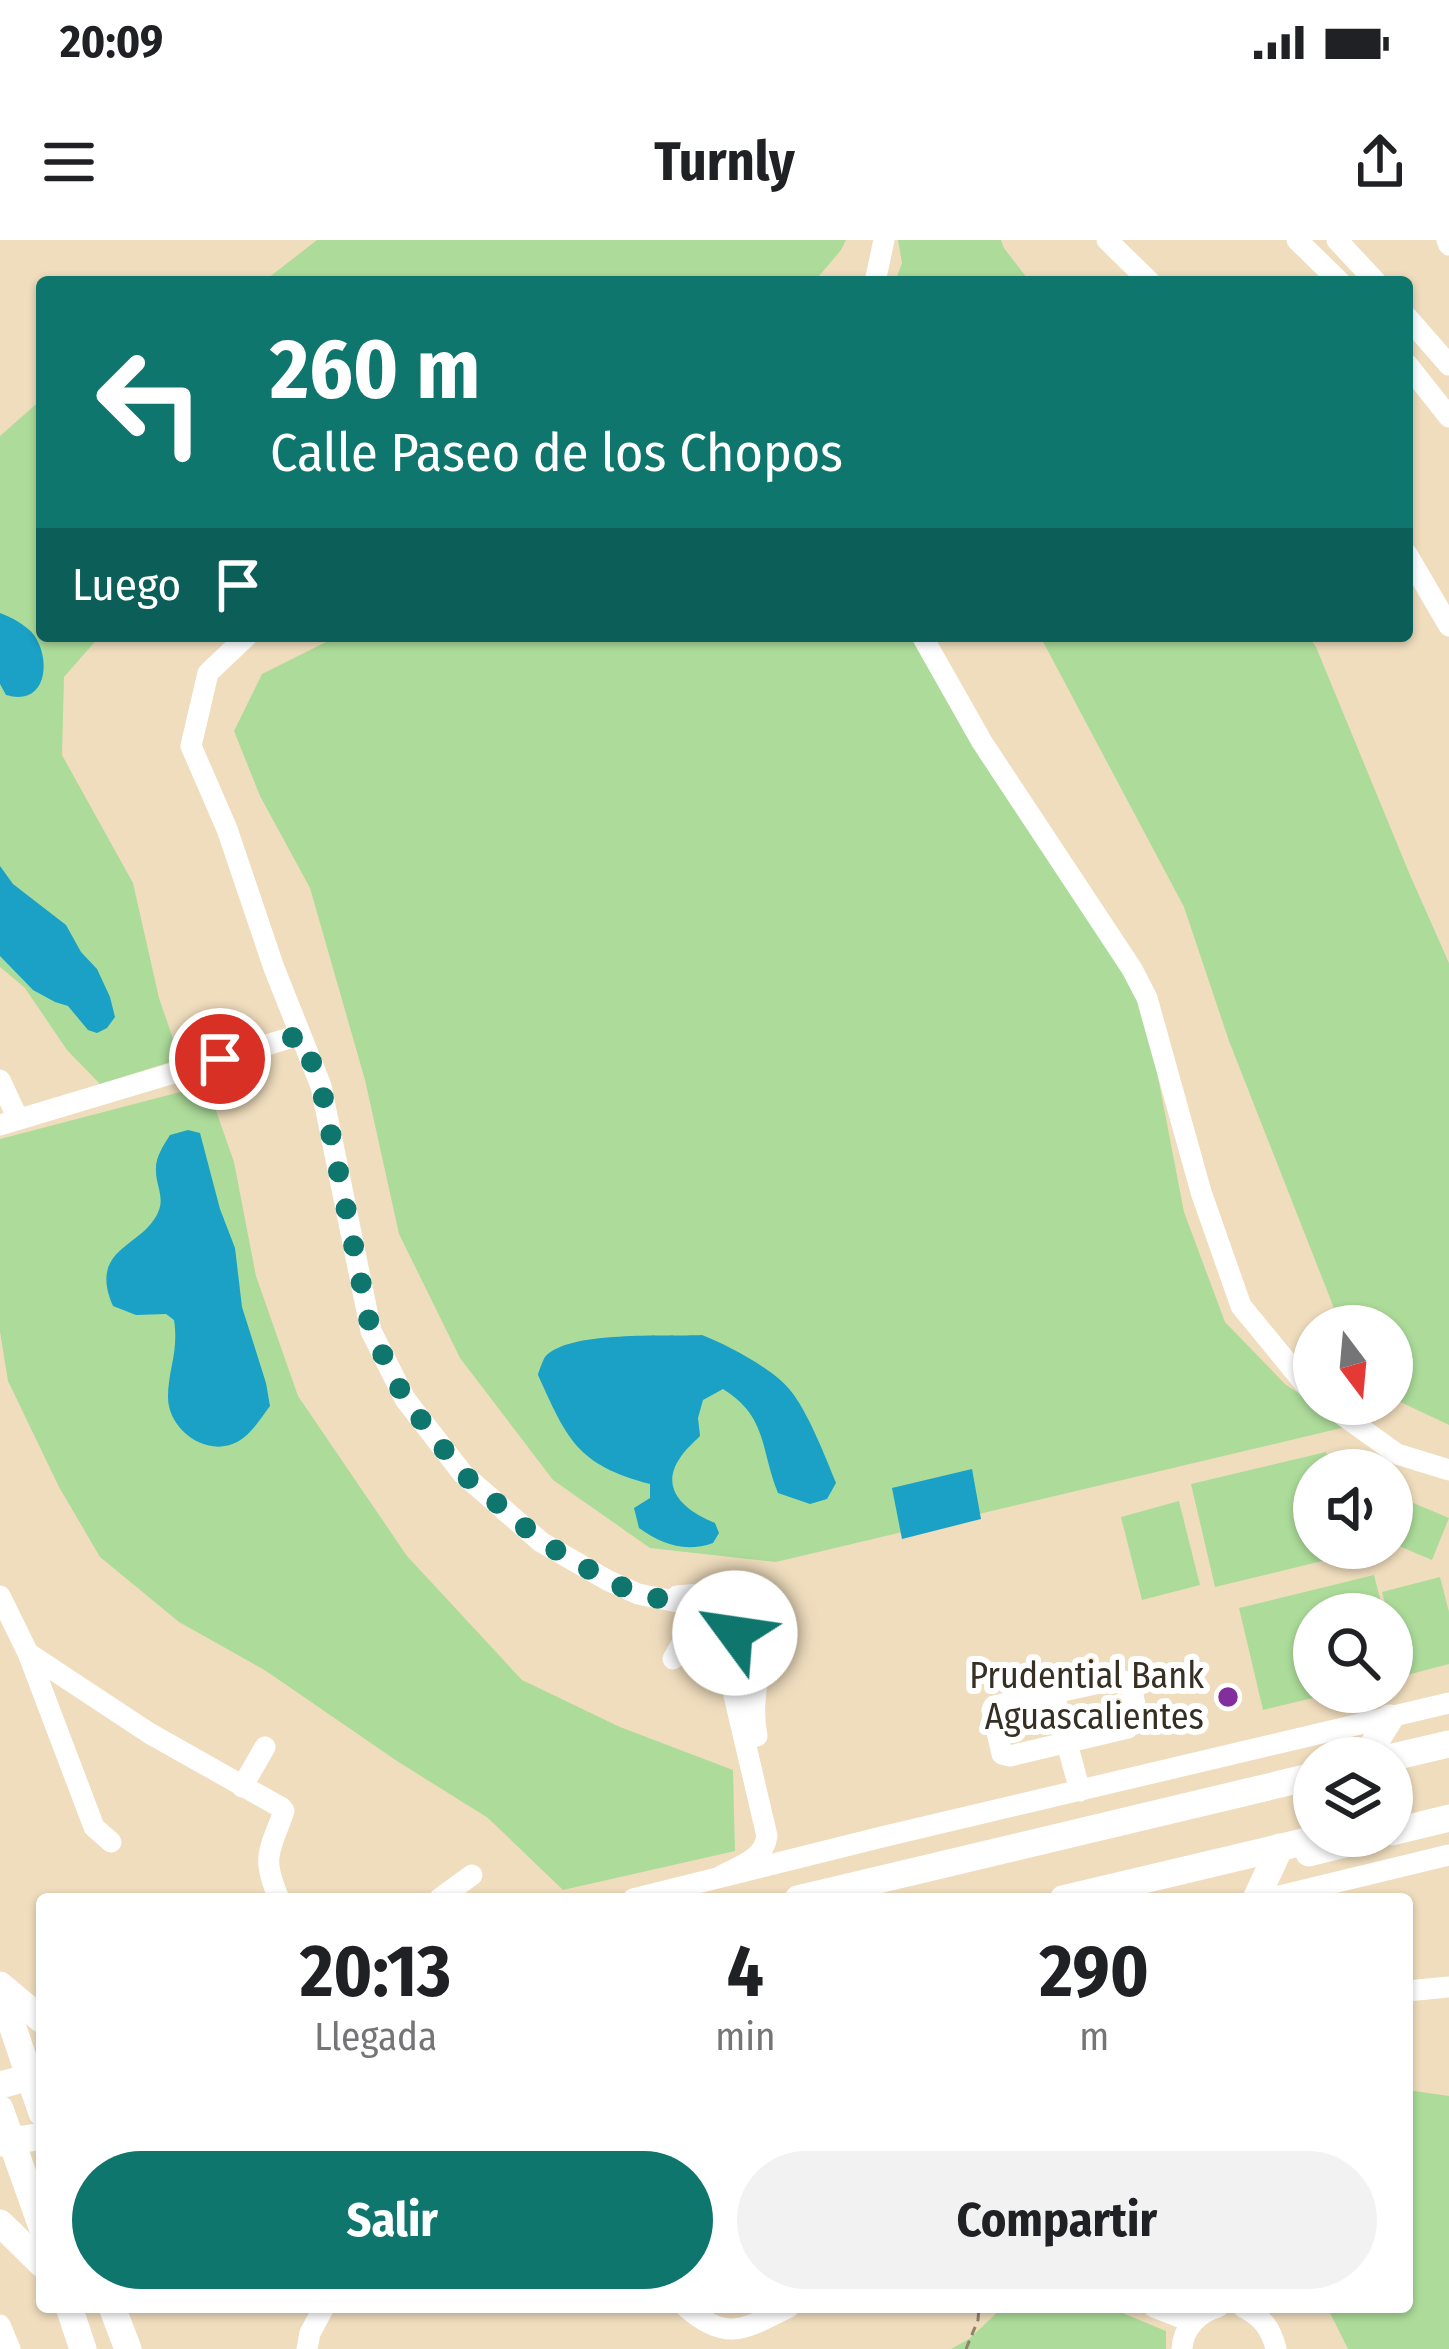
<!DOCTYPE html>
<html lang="es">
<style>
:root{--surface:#fff;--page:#f2f2f2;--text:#202124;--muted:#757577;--accent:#0f766e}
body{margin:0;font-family:"Fira Sans Condensed",sans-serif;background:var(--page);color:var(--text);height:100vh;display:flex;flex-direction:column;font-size:45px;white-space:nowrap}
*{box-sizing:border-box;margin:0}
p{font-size:39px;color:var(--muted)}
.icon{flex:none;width:66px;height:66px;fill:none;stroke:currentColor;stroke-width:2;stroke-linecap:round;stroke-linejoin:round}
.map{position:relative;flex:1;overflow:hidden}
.side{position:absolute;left:36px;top:1653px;width:1377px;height:420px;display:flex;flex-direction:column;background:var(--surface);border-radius:12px;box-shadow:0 3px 9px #0004}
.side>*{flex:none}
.top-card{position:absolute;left:36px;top:36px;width:1377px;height:366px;border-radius:12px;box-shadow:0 3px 9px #0004;background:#0f766e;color:#fff;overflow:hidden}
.needle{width:78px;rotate:164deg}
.controls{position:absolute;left:1293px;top:1065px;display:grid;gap:24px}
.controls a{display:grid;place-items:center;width:120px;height:120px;border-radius:50%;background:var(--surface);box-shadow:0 3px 9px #0004;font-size:60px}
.pin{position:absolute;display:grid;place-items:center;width:102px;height:102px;color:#fff;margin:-51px;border:6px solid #fff;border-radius:50%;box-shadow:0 3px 12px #0007}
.me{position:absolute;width:132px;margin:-66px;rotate:301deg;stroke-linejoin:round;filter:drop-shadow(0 0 9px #0008)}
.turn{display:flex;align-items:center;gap:42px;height:252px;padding:0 36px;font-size:54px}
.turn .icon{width:156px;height:156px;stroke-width:2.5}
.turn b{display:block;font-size:84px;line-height:102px}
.then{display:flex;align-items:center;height:114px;padding:0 36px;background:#0003;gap:24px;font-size:45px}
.eta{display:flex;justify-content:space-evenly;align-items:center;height:204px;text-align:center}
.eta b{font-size:72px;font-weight:700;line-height:84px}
.action{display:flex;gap:24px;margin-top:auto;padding:24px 36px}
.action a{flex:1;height:138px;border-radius:72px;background:var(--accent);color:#fff;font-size:48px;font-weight:700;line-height:138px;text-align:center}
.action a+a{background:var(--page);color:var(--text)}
.status{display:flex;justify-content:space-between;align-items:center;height:84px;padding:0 60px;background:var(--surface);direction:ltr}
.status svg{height:33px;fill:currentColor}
header{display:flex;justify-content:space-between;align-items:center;height:156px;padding:0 36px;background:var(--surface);font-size:54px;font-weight:700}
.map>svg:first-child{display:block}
.green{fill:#addc9a}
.water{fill:#1aa1c5}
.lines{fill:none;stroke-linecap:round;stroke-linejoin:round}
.path{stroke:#90836e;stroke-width:3;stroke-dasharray:9 6;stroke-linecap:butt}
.minor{stroke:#fff;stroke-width:21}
.major{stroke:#fff;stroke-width:27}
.route{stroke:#0f766e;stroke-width:21;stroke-dasharray:0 37.8}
.poi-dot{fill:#822e9d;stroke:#fff;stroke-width:4.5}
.labels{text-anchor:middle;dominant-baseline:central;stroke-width:12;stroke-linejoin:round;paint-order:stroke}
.poi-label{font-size:36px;fill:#362f23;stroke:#fff;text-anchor:end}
</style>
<div class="status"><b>20:09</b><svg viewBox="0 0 49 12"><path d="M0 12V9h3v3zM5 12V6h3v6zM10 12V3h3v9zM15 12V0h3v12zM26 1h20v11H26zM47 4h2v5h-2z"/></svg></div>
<header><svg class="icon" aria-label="menu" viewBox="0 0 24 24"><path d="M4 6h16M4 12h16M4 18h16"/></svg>Turnly<svg class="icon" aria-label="share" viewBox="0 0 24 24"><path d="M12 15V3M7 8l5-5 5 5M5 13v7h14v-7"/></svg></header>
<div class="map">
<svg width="1449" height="2109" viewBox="0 0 1449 2109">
<rect width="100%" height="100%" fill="#f0ddbe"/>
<g class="green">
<polygon points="317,0 846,0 841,10 814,42 263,42"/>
<polygon points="898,0 1001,0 1004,8 1030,42 895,42 902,23"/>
<polygon points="42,159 42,396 100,396 64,437 62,515 133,643 159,758 180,819 100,844 67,810 25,748 0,727 0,196"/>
<polygon points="338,396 920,396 1143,759 1184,972 1225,1082 1286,1145 1350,1186 776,1322 650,1308 553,1240 460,1118 399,994 365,840 310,648 260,556 234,491 262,434"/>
<polygon points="1040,396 1308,396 1316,407 1410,635 1449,723 1449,1185 1392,1158 1392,1086 1341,1086 1229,801 1184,667"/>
<polygon points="207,845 234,922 256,1036 298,1156 407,1316 522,1440 620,1487 733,1530 735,1611 563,1650 488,1578 397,1521 266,1431 179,1382 100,1317 59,1247 8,1141 0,1092 0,899"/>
<polygon points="1326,1212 1331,1230 1314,1230 1314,1308 1349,1308 1351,1314 1215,1347 1191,1244"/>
<polygon points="1392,1254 1449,1278 1432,1320 1392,1303"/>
<polygon points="1179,1261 1200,1345 1142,1360 1121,1277"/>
<polygon points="1374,1335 1384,1374 1314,1374 1314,1452 1338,1452 1263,1470 1239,1368"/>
<polygon points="1440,1337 1449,1372 1449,1424 1403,1436 1392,1391 1392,1374 1388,1374 1382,1352"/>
<polygon points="1407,1850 1449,1856 1449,2109 1348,2109 1327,2067 1407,2067"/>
<polygon points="1003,2067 1108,2067 1166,2091 1166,2109 951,2109 969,2099"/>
</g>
<g class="water">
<path d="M 0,373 C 11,377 26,385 34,395 C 52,421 46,467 6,455 L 0,444 Z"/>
<polygon points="0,626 13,644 66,685 81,712 97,729 110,757 115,777 107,788 97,793 88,790 68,766 55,762 33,750 0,716"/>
<path d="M 188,890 L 200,893 L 220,969 L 235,1008 L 242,1067 L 266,1143 L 270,1166 C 261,1178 251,1195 237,1202 C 207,1218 168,1190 168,1157 C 168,1129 179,1112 174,1080 L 166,1074 L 136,1075 L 113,1066 C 87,1006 145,1008 159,970 C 164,956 156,945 156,931 C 155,918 163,906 170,895 Z"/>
<path d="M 702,1095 C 728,1105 773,1129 790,1150 C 807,1170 826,1218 836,1243 L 827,1259 L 810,1264 L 778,1253 C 760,1209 768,1177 723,1149 L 703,1160 L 698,1178 L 700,1196 C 693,1203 685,1210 680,1218 C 658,1250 687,1272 715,1283 L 719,1293 L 713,1303 C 685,1313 661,1304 639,1288 L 634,1268 L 650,1258 L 650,1244 C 577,1225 567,1199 538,1135 C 538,1133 544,1118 545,1117 C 568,1090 667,1097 702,1095 Z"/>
<polygon points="972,1229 981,1279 902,1299 892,1248"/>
</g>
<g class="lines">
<polyline class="path" points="966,2109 978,2080 979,2067"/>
<g class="minor">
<polyline points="1107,0 1150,42"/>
<polyline points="1297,0 1340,42"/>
<polyline points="1337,0 1376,42"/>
<polyline points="1447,0 1449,5"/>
<polyline points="875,42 884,0"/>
<polyline points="1407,77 1449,125"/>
<polyline points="1407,124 1449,177"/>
<polyline points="1407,314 1449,386"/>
<path d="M 247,396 L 208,433 L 191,506 L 227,589 L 274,728 L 321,846 L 371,1091 L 405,1159 L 463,1234 L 541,1302 L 607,1340 L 638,1354 L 717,1370 L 731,1379 C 738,1401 731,1427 733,1451 L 767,1596 C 764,1619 740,1626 721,1636"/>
<polyline points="922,396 982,502 1132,729 1147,758 1201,952 1241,1066 1314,1155"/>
<polyline points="0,840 18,879"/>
<polyline points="0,885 300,795"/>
<polyline points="1327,1164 1397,1214 1449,1230"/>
<polyline points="0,1356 28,1413 94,1587 111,1602"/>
<path d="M 677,1356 L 711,1353 L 742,1344 L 753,1346 L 760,1353 C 773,1400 747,1448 757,1496"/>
<path d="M 28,1413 L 149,1493 L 282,1568 L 284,1571 C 269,1613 261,1616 279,1659"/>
<polyline points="673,1419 702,1368"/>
<path d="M 1118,1439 C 1135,1443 1134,1463 1137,1478 L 1128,1488 L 1010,1516 L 1002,1514 L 992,1470 L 994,1466 Z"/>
<polyline points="1053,1452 1080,1551"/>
<polyline points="242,1547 265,1507"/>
<polyline points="439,1659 472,1635"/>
<polyline points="633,1659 886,1596 1449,1463"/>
<polyline points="1267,1659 1449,1615"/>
<polyline points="1407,1751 1449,1747"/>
<path d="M 686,2067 C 727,2103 745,2089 789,2067"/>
<polyline points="1154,2067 1192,2082"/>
<path d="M 1243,2067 C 1262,2077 1271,2088 1276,2109"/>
<polyline points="0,2085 10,2109"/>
<polyline points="307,2109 310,2093 324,2067"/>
<path d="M 1182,2109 C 1183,2088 1198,2073 1218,2067"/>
</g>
<g class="major">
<polyline points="1365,1518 1390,1478"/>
<polyline points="1389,1518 1449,1504"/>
<polyline points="1392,1592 1449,1578"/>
<polyline points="1309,1613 1377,1596"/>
<polyline points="798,1659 1314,1536"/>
<polyline points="1063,1659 1328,1596"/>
<polyline points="1256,1659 1280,1607"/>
<polyline points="0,1745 42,1780"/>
<polyline points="0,1750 42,1873"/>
<polyline points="0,1845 42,1834"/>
<polyline points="0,1869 42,1987"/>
<polyline points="0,1903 42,1896"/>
<polyline points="0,1983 42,2024"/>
<polyline points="69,2067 83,2109"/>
<polyline points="112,2067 128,2109"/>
</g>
</g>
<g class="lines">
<polyline class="route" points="220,819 301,795 321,846 371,1091 405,1159 463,1234 542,1302 607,1340 638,1354 722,1372 731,1379 735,1393"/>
</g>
<circle class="poi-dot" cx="1228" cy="1457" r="12"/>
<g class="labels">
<g class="poi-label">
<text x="1204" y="1436">Prudential Bank<tspan x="1204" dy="41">Aguascalientes</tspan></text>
</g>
</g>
</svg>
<div class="controls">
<a><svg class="needle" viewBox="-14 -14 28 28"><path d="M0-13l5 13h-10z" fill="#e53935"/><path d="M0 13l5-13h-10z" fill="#757577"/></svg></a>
<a><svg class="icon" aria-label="sound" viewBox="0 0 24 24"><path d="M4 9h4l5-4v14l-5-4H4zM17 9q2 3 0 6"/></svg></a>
<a><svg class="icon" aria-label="search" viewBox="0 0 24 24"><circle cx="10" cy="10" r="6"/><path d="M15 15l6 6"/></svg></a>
<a><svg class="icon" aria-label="layers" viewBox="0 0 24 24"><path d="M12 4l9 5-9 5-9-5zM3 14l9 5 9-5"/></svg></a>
</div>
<div class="pin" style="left:220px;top:819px;background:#d93025"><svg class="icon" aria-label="arrive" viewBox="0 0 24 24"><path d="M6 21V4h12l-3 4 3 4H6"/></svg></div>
<svg class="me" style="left:735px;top:1393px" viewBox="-20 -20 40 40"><circle r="19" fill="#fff"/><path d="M0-13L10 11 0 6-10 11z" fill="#0f766e"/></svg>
<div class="top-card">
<div class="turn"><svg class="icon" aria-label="left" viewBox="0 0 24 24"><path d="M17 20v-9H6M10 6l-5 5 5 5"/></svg><div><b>260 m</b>Calle Paseo de los Chopos</div></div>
<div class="then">Luego<svg class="icon" aria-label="arrive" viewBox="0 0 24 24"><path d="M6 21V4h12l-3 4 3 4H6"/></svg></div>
</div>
<section class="side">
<div class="eta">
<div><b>20:13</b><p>Llegada</p></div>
<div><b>4</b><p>min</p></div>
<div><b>290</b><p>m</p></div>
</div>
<div class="action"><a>Salir</a><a>Compartir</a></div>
</section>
</div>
